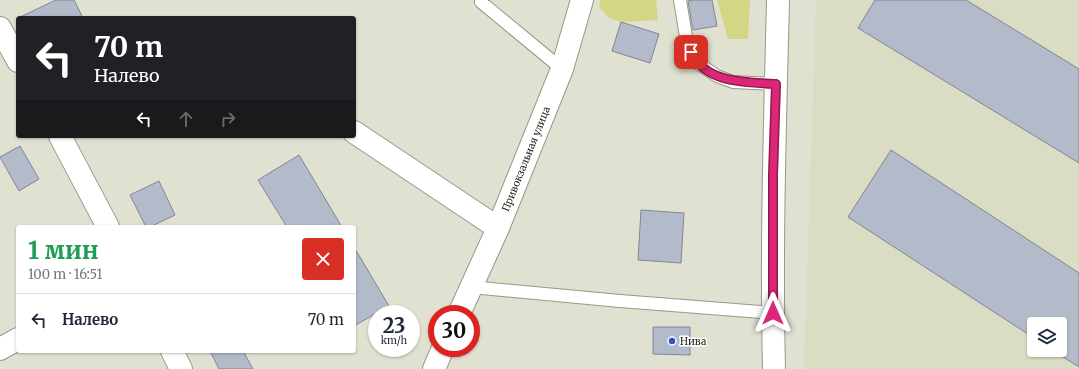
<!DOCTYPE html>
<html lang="ru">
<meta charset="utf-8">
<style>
:root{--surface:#fff;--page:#f6f6f7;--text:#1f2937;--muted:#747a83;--line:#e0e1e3}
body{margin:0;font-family:Merriweather,serif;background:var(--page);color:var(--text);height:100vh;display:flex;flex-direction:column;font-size:15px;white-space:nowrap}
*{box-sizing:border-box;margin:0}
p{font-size:13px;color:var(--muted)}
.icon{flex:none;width:22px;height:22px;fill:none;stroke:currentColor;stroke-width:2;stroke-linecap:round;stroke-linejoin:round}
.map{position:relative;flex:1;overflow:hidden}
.sheet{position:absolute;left:16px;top:225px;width:340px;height:128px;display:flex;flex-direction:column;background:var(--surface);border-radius:4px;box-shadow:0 1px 3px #0004}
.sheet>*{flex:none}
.top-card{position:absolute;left:16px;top:16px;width:340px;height:122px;border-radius:4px;box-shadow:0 1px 3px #0004;background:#202124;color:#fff;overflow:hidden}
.tools{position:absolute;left:1027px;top:317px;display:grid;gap:8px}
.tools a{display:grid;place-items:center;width:40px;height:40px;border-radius:4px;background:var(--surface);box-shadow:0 1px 3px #0004;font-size:20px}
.speed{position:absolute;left:368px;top:305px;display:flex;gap:8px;font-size:20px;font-weight:700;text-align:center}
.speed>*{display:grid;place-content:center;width:52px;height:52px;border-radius:50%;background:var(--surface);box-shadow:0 1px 3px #0004;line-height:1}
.speed small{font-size:10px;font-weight:400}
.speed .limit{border:6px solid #d22;background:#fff;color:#111}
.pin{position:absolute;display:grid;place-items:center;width:34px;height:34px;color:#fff;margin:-17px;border-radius:8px;box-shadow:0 2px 6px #0006}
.me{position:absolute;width:44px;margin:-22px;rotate:0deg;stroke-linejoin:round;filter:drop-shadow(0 0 3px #0008)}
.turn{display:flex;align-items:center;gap:14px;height:84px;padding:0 12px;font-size:18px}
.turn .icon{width:52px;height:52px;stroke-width:2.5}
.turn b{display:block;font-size:28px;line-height:34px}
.lanes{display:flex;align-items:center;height:38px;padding:0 12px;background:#0003;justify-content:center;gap:20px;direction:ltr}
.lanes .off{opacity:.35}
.round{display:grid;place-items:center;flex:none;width:42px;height:42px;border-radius:4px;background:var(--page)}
.overview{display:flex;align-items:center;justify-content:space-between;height:68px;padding:0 12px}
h1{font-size:24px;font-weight:700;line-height:30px;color:#1e9e55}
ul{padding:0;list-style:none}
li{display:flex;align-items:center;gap:12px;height:52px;padding:0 12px;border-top:1px solid var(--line)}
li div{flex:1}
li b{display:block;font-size:15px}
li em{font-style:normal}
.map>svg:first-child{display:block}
.built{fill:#dadcc3;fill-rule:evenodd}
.green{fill:#d3d685}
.building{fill:#b3bac9;stroke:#808694}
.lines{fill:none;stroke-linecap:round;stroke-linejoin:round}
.service-casing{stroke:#979889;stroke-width:14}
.minor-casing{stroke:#979889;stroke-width:24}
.service{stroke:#fff;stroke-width:12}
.minor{stroke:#fff;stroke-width:22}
.route-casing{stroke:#8e194d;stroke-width:10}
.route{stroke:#db2777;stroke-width:7}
.poi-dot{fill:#2f55c5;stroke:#fff;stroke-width:1.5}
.labels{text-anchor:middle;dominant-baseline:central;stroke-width:3;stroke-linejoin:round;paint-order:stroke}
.street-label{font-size:10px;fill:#23231d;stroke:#fff}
.poi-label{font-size:10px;fill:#23231d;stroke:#fff;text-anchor:start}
</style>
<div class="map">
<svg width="1079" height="369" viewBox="0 0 1079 369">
<rect width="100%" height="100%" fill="#e0e1d1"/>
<path class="built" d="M 816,0 L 1079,0 L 1079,369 L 804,369 ZM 1034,324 L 1060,324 L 1060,350 L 1034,350 Z"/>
<g class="green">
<polygon points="601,0 656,0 658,20 621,22 609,18 599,7"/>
<polygon points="717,0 750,0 748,39 728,39"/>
</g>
<g class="building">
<polygon points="56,0 74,0 83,18 18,18"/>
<polygon points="693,0 712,0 717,26 693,30 688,1"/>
<polygon points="875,0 966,0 1079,69 1079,163 858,28"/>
<polygon points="621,22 659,34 650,63 612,51"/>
<polygon points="20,146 39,179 19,191 0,157"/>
<polygon points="891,150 1079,273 1079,367 1052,350 1060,350 1060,324 1034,324 1034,338 848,217"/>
<polygon points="299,155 342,227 287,227 258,180"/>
<polygon points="159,181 175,215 150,227 146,227 130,195"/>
<polygon points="641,210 684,213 681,263 638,260"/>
<polygon points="354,247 389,306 354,326"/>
<polygon points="653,327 690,327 690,355 653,354"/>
<polygon points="210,351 243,351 253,369 219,369"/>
</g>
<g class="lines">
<g class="service-casing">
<g id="service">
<polyline points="482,0 481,2 562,69"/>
<polyline points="680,0 687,43 696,62 717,76 733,82 776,84"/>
<polyline points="471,287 620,301 773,313"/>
</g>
</g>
<g class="minor-casing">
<g id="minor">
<polyline points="0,28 18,61"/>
<polyline points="354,132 498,228"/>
<polyline points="60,136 108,227"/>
<polyline points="459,314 498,228 562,69 582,0"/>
<polyline points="0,349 18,339"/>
<polyline points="172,351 181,369"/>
<polyline points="434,369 443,348"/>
<path d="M 774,369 C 771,246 775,123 778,0"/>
</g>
</g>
<use href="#service" class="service"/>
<use href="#minor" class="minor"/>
</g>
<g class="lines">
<g class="route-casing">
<path id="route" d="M 691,52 C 706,84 746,82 776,84 L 773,175 L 773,313"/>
</g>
<use href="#route" class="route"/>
</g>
<circle class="poi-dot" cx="672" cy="341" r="4"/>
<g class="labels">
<g class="street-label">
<text transform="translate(526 159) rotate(-68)">Привокзальная улица</text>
</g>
<g class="poi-label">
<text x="680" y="341">Нива</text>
</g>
</g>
</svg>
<div class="tools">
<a><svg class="icon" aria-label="layers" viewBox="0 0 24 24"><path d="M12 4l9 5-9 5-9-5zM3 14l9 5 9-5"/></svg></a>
</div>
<div class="speed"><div>23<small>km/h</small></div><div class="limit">30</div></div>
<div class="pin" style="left:691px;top:52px;background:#d93025"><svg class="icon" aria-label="arrive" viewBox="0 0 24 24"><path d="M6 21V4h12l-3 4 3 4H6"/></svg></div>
<svg class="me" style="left:773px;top:313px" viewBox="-20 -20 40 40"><path d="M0-17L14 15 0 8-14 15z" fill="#db2777" stroke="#fff" stroke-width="4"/></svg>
<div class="top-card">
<div class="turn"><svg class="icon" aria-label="left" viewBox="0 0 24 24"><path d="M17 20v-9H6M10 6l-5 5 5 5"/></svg><div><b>70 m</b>Налево</div></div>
<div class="lanes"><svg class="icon" aria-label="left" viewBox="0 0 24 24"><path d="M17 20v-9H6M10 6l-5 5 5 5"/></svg><svg class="icon off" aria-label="ahead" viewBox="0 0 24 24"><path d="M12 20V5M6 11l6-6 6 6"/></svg><svg class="icon off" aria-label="right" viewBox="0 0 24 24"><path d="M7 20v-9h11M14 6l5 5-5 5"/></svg></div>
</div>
<section class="sheet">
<div class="overview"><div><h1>1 мин</h1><p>100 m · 16:51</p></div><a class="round" style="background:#d93025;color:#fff"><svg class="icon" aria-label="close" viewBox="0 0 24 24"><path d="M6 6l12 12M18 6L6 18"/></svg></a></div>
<ul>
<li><svg class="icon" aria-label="left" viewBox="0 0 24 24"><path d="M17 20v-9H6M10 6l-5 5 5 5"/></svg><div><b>Налево</b></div><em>70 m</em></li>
</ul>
</section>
</div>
